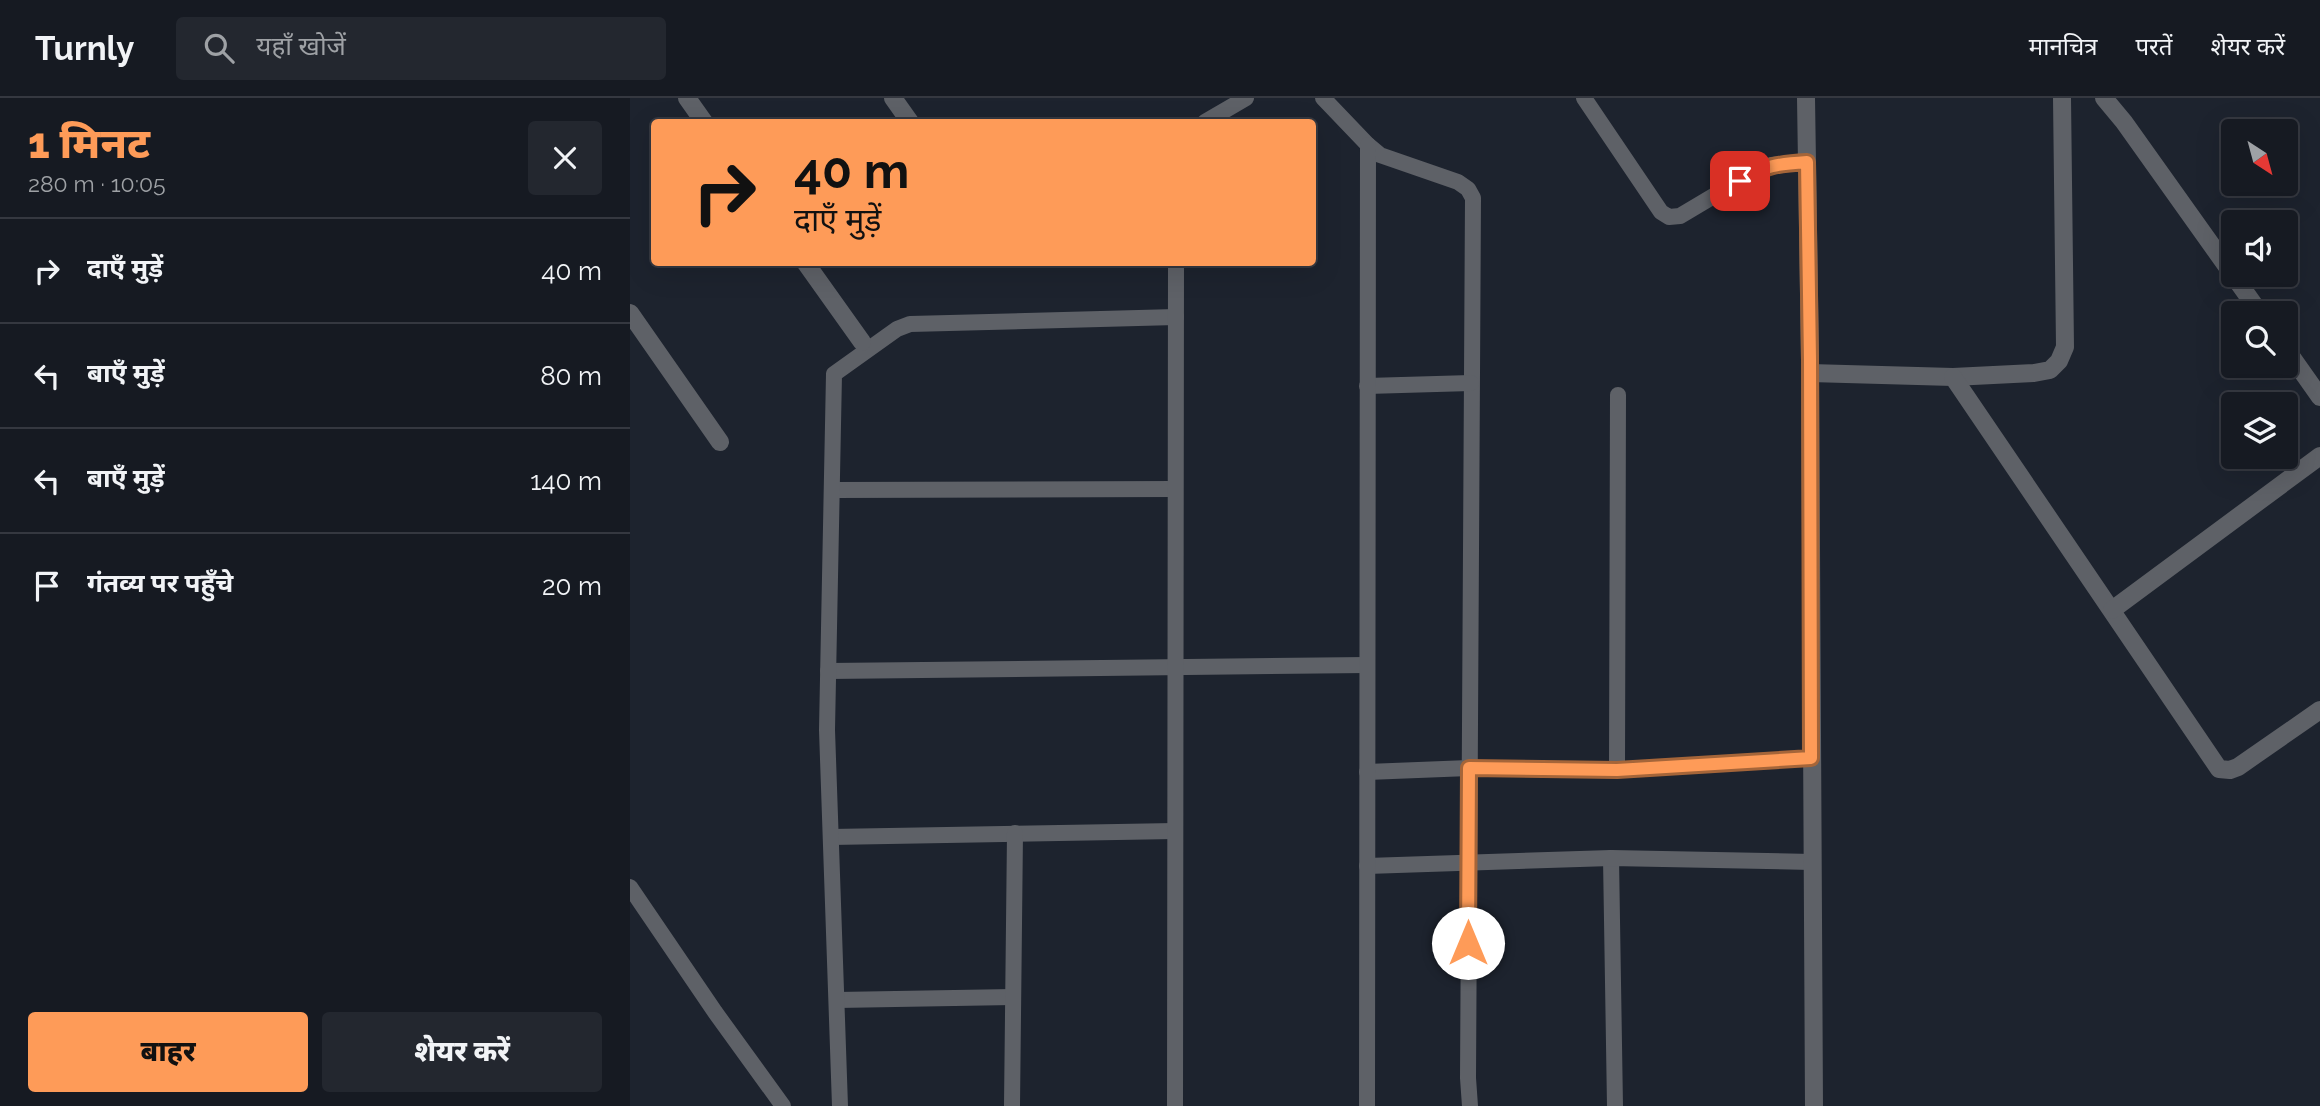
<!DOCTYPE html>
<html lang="hi">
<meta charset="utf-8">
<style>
:root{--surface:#161a22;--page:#23272f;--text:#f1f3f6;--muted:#9ea1a5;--line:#353840;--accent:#fe9b58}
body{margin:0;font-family:Raleway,"Noto Sans Devanagari",sans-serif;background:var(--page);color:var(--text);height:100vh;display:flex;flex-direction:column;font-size:26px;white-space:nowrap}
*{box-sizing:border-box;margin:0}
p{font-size:23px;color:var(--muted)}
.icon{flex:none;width:38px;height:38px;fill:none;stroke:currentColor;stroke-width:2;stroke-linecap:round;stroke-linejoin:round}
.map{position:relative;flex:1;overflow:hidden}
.drawer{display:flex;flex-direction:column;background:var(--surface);width:630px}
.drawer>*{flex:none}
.banner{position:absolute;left:21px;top:21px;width:665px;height:147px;border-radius:7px;box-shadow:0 7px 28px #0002,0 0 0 2px var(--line);background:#fe9b58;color:#111;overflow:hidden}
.needle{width:46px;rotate:144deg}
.tools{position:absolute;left:1591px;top:21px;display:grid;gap:14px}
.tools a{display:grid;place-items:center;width:77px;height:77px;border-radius:7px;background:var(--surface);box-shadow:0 7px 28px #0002,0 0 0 2px var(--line);font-size:35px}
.pin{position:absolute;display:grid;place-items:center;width:60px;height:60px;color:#fff;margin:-30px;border-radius:14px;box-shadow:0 4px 10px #0006}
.me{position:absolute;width:77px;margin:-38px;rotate:0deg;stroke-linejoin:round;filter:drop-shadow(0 0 5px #0008)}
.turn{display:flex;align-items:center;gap:24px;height:147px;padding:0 28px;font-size:32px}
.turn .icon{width:91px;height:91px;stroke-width:2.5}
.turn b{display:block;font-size:49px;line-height:60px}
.round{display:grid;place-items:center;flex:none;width:74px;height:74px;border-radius:7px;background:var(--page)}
.summary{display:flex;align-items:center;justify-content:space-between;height:119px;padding:0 28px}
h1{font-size:42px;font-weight:800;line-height:52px;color:var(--accent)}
.cta{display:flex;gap:14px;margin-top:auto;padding:14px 28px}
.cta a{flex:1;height:80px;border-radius:7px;background:var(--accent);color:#111;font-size:28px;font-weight:800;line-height:80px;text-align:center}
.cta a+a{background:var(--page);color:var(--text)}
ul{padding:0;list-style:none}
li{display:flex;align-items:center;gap:21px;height:105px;padding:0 28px;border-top:2px solid var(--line)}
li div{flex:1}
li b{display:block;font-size:26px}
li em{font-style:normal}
header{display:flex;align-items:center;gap:42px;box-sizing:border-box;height:98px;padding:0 35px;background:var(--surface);border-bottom:2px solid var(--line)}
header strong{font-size:33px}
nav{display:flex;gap:38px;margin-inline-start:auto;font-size:24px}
.search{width:490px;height:63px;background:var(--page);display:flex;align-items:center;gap:18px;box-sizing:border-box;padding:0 24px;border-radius:7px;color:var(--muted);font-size:26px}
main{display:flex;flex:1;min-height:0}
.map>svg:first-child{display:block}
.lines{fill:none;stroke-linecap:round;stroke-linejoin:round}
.service{stroke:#5e6167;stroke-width:16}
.minor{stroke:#5e6167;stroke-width:18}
.route-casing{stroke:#a56539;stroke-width:18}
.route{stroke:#fe9b58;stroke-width:12}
</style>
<header>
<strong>Turnly</strong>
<div class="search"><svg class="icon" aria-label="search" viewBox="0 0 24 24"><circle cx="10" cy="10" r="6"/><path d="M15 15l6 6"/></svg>यहाँ खोजें</div>
<nav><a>मानचित्र</a><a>परतें</a><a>शेयर करें</a></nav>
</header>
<main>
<section class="drawer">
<div class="summary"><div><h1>1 मिनट</h1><p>280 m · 10:05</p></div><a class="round"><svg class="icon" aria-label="close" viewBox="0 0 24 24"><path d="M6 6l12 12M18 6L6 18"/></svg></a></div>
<ul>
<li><svg class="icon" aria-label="right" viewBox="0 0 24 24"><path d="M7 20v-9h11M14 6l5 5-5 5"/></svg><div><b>दाएँ मुड़ें</b></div><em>40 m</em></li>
<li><svg class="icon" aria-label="left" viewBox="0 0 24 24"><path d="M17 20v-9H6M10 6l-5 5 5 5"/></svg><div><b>बाएँ मुड़ें</b></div><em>80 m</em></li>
<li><svg class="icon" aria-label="left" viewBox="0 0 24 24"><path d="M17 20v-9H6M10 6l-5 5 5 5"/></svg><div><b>बाएँ मुड़ें</b></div><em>140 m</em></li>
<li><svg class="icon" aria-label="arrive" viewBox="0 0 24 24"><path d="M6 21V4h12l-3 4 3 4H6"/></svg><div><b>गंतव्य पर पहुँचे</b></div><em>20 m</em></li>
</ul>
<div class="cta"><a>बाहर</a><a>शेयर करें</a></div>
</section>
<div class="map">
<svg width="1690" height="1008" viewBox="0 0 1690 1008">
<rect width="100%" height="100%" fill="#1d232e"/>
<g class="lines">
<g class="service">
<polyline points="693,0 738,47 750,57 828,84 838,91 843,100 838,980 840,1008"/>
<polyline points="954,0 1031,114 1039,119 1050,118 1129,71 1141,67 1177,64"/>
<polyline points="575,24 616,0"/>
<polyline points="737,288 841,285"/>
<polyline points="203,392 545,391"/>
<polyline points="198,573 737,567"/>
<polyline points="987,672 988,297"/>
<polyline points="737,674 839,670 987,672 1181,660"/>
<polyline points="201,739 545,733"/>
<polyline points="981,760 985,1008"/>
<polyline points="737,768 981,760 1182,764"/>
<polyline points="0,789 85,914 153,1008"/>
<polyline points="207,902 383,899"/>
<polyline points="210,1008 197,632 204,276 267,231 280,226 546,219"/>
<polyline points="382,1008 385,735"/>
<polyline points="545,1008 546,164"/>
<polyline points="737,1008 738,47"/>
</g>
<g class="minor">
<polyline points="57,0 74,24"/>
<polyline points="263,0 280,24"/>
<polyline points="1176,0 1180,262 1184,1008"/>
<polyline points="1474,0 1494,24 1630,215"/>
<polyline points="175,164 232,244"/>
<polyline points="0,215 90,344"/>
<polyline points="1656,251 1690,299"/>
<polyline points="1180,275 1323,279 1404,275 1420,272 1429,263 1435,249 1432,0"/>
<polyline points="1323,279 1589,671 1600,672 1608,669 1690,612"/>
<polyline points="1482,512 1690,358"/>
</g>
</g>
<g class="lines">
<g class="route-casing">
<path id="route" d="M 838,845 L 839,670 L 987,672 L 1181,660 L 1180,262 L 1177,64 C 1147,66 1136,67 1110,83"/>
</g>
<use href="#route" class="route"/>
</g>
</svg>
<div class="tools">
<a><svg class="needle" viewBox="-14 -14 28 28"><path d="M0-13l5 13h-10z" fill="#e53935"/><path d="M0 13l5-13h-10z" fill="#9ea1a5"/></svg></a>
<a><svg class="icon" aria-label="sound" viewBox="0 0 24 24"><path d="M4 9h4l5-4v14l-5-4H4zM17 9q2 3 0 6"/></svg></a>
<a><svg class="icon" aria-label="search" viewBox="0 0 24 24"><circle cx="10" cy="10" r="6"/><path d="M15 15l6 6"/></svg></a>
<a><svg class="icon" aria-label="layers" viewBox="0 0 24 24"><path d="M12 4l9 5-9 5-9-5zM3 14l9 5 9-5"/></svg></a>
</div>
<div class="pin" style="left:1110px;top:83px;background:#d93025"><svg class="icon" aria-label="arrive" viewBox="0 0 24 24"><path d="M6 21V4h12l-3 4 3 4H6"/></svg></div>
<svg class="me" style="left:838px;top:845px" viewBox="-20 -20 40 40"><circle r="19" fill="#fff"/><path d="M0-13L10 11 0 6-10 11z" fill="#fe9b58"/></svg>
<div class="banner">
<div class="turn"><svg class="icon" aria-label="right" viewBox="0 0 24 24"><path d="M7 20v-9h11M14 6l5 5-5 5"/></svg><div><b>40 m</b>दाएँ मुड़ें</div></div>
</div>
</div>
</main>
